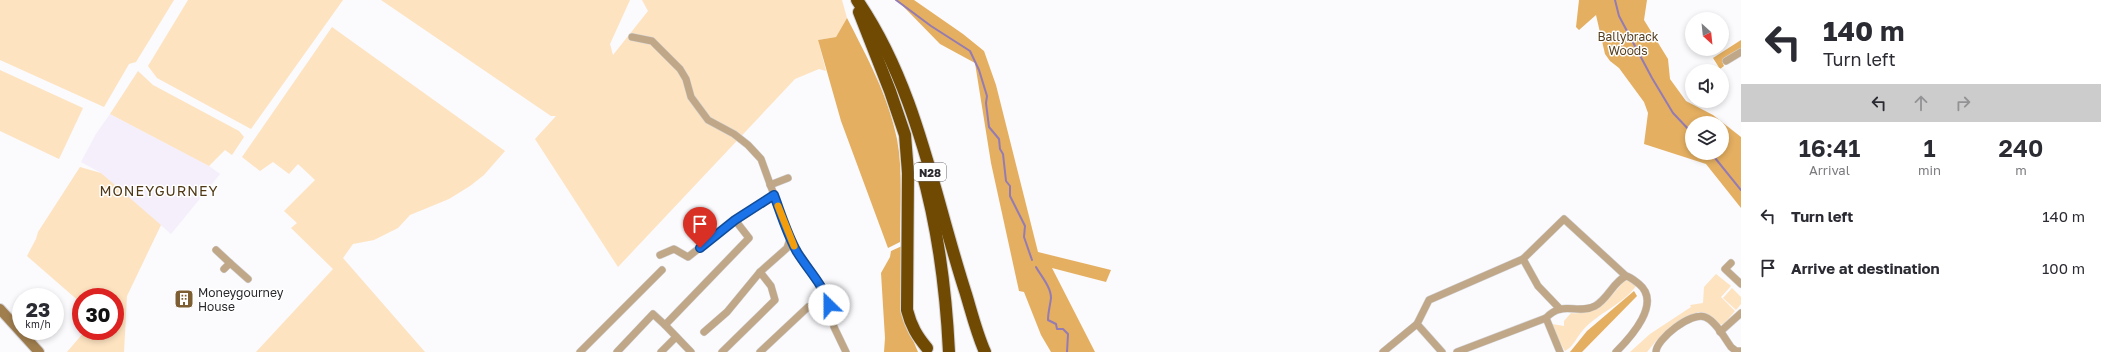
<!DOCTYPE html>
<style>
:root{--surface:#fff;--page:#f2f2f3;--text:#2b2b33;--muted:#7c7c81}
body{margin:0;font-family:"Golos Text",sans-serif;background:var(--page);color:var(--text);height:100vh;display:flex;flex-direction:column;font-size:15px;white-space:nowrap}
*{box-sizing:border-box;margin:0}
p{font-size:13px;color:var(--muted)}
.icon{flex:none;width:22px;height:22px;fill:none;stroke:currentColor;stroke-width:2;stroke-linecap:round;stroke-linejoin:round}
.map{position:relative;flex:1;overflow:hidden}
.panel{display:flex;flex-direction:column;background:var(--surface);width:360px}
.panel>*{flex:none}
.hud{background:#fff;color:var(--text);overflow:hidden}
.needle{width:26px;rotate:153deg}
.fabs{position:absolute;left:1685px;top:12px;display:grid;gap:8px}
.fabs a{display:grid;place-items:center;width:44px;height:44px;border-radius:50%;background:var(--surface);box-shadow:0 2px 6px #0003;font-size:20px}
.speed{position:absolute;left:12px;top:288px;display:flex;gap:8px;font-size:20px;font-weight:700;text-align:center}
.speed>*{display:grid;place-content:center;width:52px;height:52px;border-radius:50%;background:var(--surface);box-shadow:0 2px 6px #0003;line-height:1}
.speed small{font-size:10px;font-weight:400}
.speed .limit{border:6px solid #d22;background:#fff;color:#111}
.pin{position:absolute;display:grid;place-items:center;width:34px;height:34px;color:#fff;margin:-41px -17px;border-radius:50% 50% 50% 0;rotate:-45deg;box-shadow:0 0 4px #0007}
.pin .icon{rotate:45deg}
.me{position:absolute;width:44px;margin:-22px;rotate:337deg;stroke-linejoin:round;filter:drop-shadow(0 0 3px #0008)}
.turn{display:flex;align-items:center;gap:14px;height:84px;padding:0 16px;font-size:18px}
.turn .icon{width:52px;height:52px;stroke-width:2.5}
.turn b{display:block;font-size:28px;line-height:34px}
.lanes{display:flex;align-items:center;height:38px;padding:0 16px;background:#0003;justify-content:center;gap:20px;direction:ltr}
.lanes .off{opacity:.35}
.eta{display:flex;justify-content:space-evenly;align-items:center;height:68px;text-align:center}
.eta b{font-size:24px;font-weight:600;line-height:28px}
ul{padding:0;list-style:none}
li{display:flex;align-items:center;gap:12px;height:52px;padding:0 16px}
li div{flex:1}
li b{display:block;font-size:15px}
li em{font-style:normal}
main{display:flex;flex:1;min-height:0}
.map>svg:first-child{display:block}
.built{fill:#f5effc}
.green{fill:#fde3c0}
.forest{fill:#e4af61;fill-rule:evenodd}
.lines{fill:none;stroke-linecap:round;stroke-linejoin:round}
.stream{stroke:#947bb3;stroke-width:2}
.street-casing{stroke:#d5d4d8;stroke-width:8}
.secondary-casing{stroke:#d5d4d8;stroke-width:12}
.highway-casing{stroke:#d5d4d8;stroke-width:14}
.street{stroke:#bfa787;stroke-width:7}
.secondary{stroke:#a07e4e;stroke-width:10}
.highway{stroke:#704a03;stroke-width:12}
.route-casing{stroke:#114b97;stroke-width:10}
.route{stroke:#1a73e8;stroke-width:7}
.slow{stroke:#f59e0b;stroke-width:7}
.labels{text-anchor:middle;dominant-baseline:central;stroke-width:3;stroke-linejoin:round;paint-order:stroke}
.shield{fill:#fff;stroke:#6a686c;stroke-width:1}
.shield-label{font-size:11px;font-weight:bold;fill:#2a282d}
.park-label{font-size:12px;fill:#563f1e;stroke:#fff}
.poi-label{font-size:12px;fill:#2a282d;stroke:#fff;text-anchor:start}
.quarter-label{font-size:14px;letter-spacing:1px;fill:#4e3714;stroke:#fff}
</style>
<main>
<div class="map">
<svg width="1741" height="352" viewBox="0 0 1741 352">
<rect width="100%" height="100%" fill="#fbfafd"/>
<polygon class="built" points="110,114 209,166 220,174 171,234 101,173 81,162 96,134"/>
<g class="green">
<polygon points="0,0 174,0 136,62 129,64 104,107 0,60"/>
<polygon points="188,0 343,0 251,129 157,78 148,66"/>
<polygon points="381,0 630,0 610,44 613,55 648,11 642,0 842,0 847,18 836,37 818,40 826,71 819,69 795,79 618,267 535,139 556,116 551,116"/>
<polygon points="332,27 505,151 484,175 470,186 449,199 410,215 398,228 374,240 353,244 343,258 425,352 256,352 333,269 291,228 297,223 284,211 315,180 298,164 289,174 273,162 260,171 242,157"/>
<polygon points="0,70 83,108 59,159 0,131"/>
<polygon points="138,71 153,85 239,131 244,137 232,155 225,150 209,166 110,114"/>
<polygon points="80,167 101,173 161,225 127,296 124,352 67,352 85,331 115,331 115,297 81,297 81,303 27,256 36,239 38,232"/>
<polygon points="1716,274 1731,286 1721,297 1735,311 1724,324 1719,325 1706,313 1698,312 1656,341 1647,352 1630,352 1650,334 1691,307 1690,305 1703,303 1704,287"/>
<path d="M 1626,279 L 1636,286 C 1622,305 1598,313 1583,330 C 1576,338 1574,346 1565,351 L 1554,333 L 1552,324 L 1564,326 L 1564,321 L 1571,313 C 1598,316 1610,297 1626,279 Z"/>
<polygon points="1732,288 1741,297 1741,304 1736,310 1723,298"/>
</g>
<g class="forest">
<polygon points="897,0 914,0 963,34 984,51 996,85 1038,252 1111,270 1106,282 1052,268 1095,352 1051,352 1041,335 1024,292 1019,291 991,163 975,63 940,44"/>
<path d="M 1579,0 L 1647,0 L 1644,20 L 1668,59 L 1670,79 L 1686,101 L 1713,115 L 1741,137 L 1741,208 L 1706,164 L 1644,144 L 1648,113 L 1644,102 L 1619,68 L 1610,61 L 1605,54 L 1596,15 L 1579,30 L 1576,27 ZM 1692,123 L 1722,123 L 1722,153 L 1692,153 Z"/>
<path d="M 847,18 C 867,57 888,95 897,139 C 903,170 900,210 900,242 L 888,248 L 841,121 L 818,40 L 836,37 Z"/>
<polygon points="1741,40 1741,49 1722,61 1724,66 1720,69 1713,58"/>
<polygon points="902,246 905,321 918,352 884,352 885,338 881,273 890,257 891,251"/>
<polygon points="1634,291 1637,296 1582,352 1570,352 1587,331"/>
</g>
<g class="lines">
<g class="stream">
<polyline points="896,0 931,26 970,51 979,70 987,96 986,103 989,127 999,139 1000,149 1003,154 1006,181 1010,186 1010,196 1025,226 1024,237 1032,260"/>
<polyline points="1615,0 1619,16 1652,78 1673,113 1692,133"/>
<polyline points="1711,153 1741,190"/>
<path d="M 1036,267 C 1041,276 1051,287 1051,298 C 1050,306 1048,313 1048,320 L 1056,324 L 1057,329 L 1063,329 L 1068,334 L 1067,352"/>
</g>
<g class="street-casing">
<g id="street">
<polyline points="632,37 652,41 680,69 686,79 691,97 708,120 734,134 748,145 761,159 790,239 826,294 834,327 846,352"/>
<polyline points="1726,61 1741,52"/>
<polyline points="770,185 788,178"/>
<polyline points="216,250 230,263"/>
<polyline points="660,255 674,249 688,257 735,220 774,195"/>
<polyline points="1523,259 1538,286 1560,309"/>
<polyline points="1731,263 1725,269 1741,284"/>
<polyline points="224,269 230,263 248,279"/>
<polyline points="1417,324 1442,352"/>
<polyline points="704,332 727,312 760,272 787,248 790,239"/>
<polyline points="1720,332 1741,313"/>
<polyline points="580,352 662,270"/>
<polyline points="617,352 653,314 665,325"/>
<polyline points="661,352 676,337"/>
<polyline points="691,352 665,325 749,238 735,220"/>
<polyline points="722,352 775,300 771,286 760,272"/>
<polyline points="760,352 808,307"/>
<polyline points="1383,352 1417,324 1429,300 1523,259 1564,219 1626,276"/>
<polyline points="1457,352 1546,318"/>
<path d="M 1560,352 L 1546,318 C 1562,300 1577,315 1595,306 C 1608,299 1613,282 1626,276 C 1631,277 1635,281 1639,284 C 1662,303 1631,337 1616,352"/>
<path d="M 1656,352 C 1656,339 1692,311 1705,317 C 1716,321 1725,339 1731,347 L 1736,351 L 1741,351"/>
</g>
</g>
<g class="secondary-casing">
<polyline id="secondary" points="0,309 39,352"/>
</g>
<g class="highway-casing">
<g id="highway">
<path d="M 857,0 C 917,87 934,196 966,294 C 972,314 977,334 985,352"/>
<path d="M 859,12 L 890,91 L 905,135 L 908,173 L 907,310 C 911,326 917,336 927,348"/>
<path d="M 921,168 C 938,228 946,290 949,352"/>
</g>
</g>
<use href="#street" class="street"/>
<use href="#secondary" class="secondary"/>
<use href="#highway" class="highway"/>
</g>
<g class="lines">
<g class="route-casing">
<path id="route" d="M 700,248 L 735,220 L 774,195 C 781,214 787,234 797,252 C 808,270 823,284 829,305"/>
</g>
<use href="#route" class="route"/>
<polyline class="slow" points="778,206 794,246"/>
</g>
<defs>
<g id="building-square" transform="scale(1)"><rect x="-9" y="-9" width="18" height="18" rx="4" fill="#7c5e32" stroke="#fff"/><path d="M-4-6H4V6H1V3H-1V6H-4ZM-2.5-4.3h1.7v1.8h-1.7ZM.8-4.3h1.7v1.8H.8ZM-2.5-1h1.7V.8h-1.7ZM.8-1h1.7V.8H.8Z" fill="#fff"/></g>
</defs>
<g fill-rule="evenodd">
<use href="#building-square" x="184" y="299"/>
</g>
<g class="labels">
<rect class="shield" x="914" y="163" width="32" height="18" rx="3"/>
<g class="shield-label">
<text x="930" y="172">N28</text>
</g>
<g class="park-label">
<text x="1628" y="36">Ballybrack<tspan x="1628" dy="14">Woods</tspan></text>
</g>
<g class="poi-label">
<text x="198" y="292">Moneygourney<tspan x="198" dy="14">House</tspan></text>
</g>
<g class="quarter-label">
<text x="159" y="190">MONEYGURNEY</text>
</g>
</g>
</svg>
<div class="fabs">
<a><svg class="needle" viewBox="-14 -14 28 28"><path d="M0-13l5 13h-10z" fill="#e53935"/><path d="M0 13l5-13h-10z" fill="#7c7c81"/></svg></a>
<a><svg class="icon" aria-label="sound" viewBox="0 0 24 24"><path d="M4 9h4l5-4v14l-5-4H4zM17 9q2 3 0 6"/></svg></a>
<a><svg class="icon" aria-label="layers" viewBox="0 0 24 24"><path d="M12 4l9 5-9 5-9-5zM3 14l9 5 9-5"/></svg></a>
</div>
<div class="speed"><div>23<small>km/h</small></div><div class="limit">30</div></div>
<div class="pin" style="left:700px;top:248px;background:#d93025"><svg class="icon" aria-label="arrive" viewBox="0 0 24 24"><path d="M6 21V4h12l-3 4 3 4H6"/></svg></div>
<svg class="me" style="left:829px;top:305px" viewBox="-20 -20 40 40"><circle r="19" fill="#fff"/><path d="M0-13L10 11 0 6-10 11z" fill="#1a73e8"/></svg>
</div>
<section class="panel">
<div class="hud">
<div class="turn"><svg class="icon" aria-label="left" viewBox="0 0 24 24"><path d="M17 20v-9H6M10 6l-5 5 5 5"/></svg><div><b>140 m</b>Turn left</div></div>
<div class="lanes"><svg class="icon" aria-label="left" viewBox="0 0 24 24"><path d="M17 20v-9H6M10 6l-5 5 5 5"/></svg><svg class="icon off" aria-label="ahead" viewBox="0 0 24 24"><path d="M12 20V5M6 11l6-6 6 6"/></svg><svg class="icon off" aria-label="right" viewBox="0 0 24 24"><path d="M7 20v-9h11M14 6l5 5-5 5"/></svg></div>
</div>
<div class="eta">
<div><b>16:41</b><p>Arrival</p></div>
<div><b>1</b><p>min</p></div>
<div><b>240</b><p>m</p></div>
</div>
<ul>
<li><svg class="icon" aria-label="left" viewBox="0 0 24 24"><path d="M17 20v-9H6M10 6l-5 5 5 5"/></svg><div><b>Turn left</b></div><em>140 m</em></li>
<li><svg class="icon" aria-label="arrive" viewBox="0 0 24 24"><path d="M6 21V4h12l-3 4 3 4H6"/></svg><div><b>Arrive at destination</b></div><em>100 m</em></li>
</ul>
</section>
</main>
